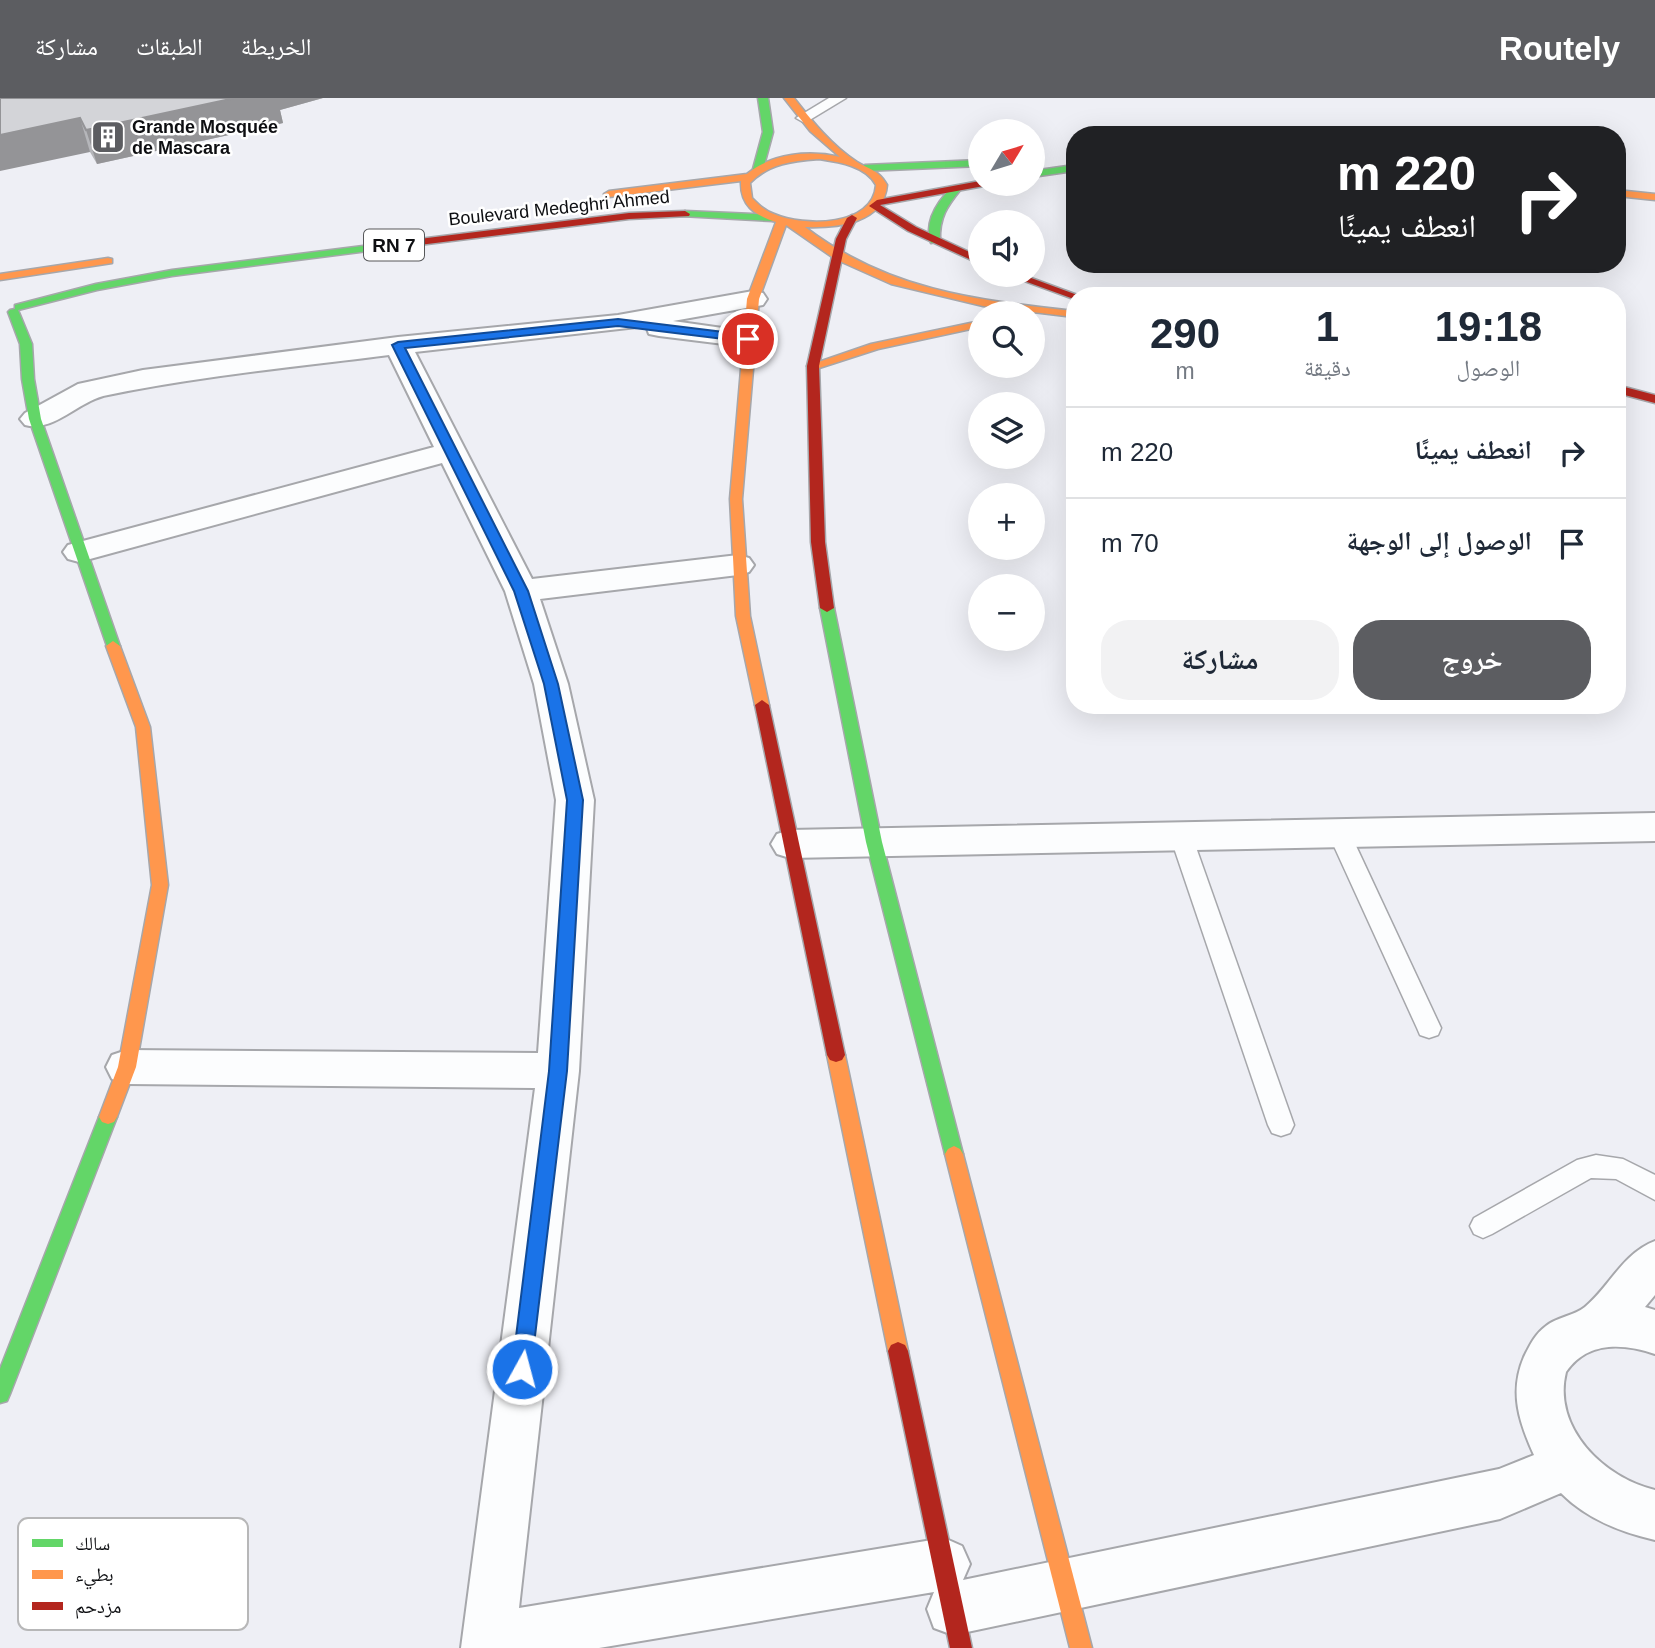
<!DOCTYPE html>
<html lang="ar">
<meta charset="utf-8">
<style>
:root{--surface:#fff;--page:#f2f2f3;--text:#1f2937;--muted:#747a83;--line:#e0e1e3;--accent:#5c5d61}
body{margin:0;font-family:Arial,"Noto Naskh Arabic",sans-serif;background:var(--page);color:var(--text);direction:rtl;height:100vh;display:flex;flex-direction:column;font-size:26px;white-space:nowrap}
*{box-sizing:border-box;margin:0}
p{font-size:23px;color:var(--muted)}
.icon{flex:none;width:38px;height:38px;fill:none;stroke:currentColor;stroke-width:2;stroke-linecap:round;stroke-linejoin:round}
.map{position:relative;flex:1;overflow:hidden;direction:ltr}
.panel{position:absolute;left:1066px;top:189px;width:560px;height:427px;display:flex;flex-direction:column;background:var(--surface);border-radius:28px;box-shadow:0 7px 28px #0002;direction:rtl}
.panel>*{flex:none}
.hud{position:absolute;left:1066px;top:28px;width:560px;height:147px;border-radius:28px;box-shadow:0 7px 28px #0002;direction:rtl;background:#202124;color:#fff;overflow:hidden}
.needle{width:46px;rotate:52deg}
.buttons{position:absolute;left:968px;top:21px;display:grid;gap:14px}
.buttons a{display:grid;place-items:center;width:77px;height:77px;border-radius:50%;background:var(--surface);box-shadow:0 7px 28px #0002;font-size:35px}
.pin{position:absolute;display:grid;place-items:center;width:60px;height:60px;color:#fff;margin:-30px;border:4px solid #fff;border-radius:50%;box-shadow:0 2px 7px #0007}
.me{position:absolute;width:77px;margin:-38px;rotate:7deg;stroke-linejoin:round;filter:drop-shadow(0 0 5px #0008)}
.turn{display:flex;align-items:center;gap:24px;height:147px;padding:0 35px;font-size:32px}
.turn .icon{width:91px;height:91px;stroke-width:2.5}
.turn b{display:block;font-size:49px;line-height:60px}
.eta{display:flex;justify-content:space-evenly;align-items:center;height:119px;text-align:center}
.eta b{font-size:42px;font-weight:800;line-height:49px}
.action{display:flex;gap:14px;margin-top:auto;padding:14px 35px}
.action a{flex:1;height:80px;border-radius:28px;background:var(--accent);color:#fff;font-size:28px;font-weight:800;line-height:80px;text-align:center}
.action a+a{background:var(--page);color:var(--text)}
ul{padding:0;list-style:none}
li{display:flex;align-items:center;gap:21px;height:91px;padding:0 35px;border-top:2px solid var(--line)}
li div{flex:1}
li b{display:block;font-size:26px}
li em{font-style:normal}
header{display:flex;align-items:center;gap:42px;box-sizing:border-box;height:98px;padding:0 35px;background:var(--accent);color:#fff}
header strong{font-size:33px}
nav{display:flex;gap:38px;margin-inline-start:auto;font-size:24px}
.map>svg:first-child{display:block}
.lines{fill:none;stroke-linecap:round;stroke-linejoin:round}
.lane-casing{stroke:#a6a7ab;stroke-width:3}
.street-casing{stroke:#a6a7ab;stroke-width:4}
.fast-casing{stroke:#a6a7ab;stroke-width:3}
.slow-casing{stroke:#a6a7ab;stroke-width:3}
.jam-casing{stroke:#a6a7ab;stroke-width:3}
.lane{fill:#fcfdfe;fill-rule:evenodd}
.street{fill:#fcfdfe;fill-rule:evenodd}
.fast{fill:#63d668;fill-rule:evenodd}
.slow{fill:#ff974d;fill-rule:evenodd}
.jam{fill:#b3261e;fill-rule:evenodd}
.wall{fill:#b5b6ba}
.shaded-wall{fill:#949497}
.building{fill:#d3d4d8;stroke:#949497;stroke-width:2}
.route{fill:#1a73e8;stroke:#114b97;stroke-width:2}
.labels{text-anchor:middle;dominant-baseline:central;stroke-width:5;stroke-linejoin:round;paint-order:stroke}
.far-poi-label{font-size:18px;font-weight:bold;fill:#0e0f12;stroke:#fff;text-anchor:start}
.far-street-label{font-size:18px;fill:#0e0f12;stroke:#fff}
.shield{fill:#fff;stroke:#565759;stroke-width:2}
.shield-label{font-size:19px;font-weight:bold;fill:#0e0f12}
.key{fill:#fff;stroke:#b7b7b8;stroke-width:2}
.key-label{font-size:19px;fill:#0e0f12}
</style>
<header>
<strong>Routely</strong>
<nav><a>الخريطة</a><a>الطبقات</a><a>مشاركة</a></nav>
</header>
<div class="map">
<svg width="1655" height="1550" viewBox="0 0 1655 1550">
<rect width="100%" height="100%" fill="#eeeff5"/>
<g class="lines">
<g class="lane-casing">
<g id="lane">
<polygon points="829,0 846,0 808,23 803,24 796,20"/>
<polygon points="1339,727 1347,729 1350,735 1441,930 1438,937 1429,940 1420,937 1417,930 1328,735 1331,729"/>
<polygon points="1181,730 1189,732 1192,738 1294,1027 1290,1035 1281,1038 1272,1035 1268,1027 1170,738 1173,732"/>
<polygon points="1596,1057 1623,1061 1655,1077 1655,1102 1616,1081 1591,1080 1492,1136 1483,1140 1474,1136 1470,1128 1474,1120 1577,1062"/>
</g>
</g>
<g class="street-casing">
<g id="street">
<path d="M 753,193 L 763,195 L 767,201 L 763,207 L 673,223 L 758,235 L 762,241 L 758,247 L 748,249 L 659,238 L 649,236 L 646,228 L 415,254 L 532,481 L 738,457 L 749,460 L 754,467 L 749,474 L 738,477 L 540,501 L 568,586 L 594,702 L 579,973 L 519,1510 L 944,1440 L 962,1448 L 970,1466 L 963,1482 L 1499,1371 L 1534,1357 C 1519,1324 1509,1294 1524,1259 C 1530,1247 1535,1236 1546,1228 C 1557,1219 1574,1218 1585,1209 C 1610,1188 1623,1155 1655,1143 L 1655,1197 L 1645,1209 L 1655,1212 L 1655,1256 C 1623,1245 1587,1243 1566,1274 C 1552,1330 1604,1380 1655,1392 L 1655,1442 C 1620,1434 1587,1421 1561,1395 L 1500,1421 L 953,1537 L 934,1530 L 927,1511 L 934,1494 L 599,1550 L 461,1550 L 535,990 L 127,986 L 112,981 L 106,969 L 112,957 L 127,952 L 538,955 L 556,702 L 534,586 L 505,493 L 442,365 L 79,464 L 68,461 L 63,454 L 68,447 L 434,349 L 389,257 C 295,269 200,278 108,297 C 79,302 54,335 25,327 L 20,321 L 25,315 L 78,286 L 143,272 L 398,239 L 618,217 Z"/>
<polygon points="1655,715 1655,743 790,760 777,756 771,746 777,736 790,732"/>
</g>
</g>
<g class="fast-casing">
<g id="fast">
<polygon points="758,0 768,0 773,34 763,71 758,74 753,71 763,34"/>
<polygon points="980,62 980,68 865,73 860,70 865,67"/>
<polygon points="1074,67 1074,73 1032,79 1032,73"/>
<path d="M 952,89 L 961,91 C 947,108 939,120 940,143 L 931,145 C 924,124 937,104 952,89 Z"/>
<polygon points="685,113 773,117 778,120 773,123 681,118 680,116"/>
<polygon points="403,143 407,144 407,148 172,178 97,192 18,212 32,246 34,281 41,321 120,548 118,551 108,551 29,321 22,281 20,246 8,214 10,212 15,211 15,207 96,186 172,172"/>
<polygon points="827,506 834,510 882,744 963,1056 960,1061 954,1064 948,1061 945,1056 866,744 820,510"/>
<polygon points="108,1012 114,1014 117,1019 10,1296 7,1303 0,1305 0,1271 99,1019 102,1014"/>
</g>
</g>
<g class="slow-casing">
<g id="slow">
<path d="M 784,0 L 794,0 C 812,23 832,48 857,64 C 870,72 879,72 887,87 C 884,126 836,130 805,129 C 887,192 974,202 1074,213 L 1074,219 L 983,208 L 891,186 L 835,161 L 786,127 L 759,201 L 742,401 L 750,518 L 769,607 L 762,612 L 755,607 L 736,518 L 730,401 L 747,201 L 776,124 C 754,117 740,107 741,83 L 609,99 L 604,96 L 609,93 L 747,76 C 772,55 810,52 840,59 L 810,33 ZM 819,61 C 839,64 866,68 876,87 C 873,129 804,129 774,116 C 765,113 759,107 752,100 L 750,85 C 769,65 794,63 819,61 Z"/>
<polygon points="1617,92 1655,96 1655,102 1617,98"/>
<polygon points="108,160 112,161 112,165 0,182 0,176"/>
<polygon points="980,223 980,229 878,251 813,272 807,268 871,246"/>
<polygon points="113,543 120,548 150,629 168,787 136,969 117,1019 114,1024 108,1026 102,1024 99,1019 118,969 152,787 136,629 106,548"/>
<polygon points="836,950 842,952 845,957 908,1253 905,1259 898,1262 891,1259 888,1253 827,957 830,952"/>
<polygon points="954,1048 960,1051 963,1056 1092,1550 1070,1550 945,1056 948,1051"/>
</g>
</g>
<g class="jam-casing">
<g id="jam">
<polygon points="980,83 980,86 985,86 984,88 880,107 916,129 980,159 980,166 908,133 869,108 877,102"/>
<polygon points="685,113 690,116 689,118 629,121 403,149 398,146 403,143 629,115"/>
<polygon points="852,117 857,120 846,141 819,268 825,444 834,510 827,514 820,510 811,444 807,268 836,141 847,120"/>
<polygon points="1008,177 1023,177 1080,198 1071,200"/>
<polygon points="1617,287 1655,297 1655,305 1617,295"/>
<polygon points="762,602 769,607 845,957 842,962 836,964 830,962 827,957 755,607"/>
<polygon points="898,1244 905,1247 908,1253 972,1550 950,1550 888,1253 891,1247"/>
</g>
</g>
<use href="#lane" class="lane"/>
<use href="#street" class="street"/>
<use href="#fast" class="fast"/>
<use href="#slow" class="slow"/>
<use href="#jam" class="jam"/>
</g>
<polygon class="wall" points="0,0 323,0 280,12 283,25 97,66 90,54"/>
<g class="shaded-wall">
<polygon points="235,0 323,0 280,12 283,25 97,66 86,32"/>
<polygon points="80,20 90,54 0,73 0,37"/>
</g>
<polygon class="building" points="0,0 235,0 86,32 80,20 0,37"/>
<polygon class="route" points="618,221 748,237 754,241 748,244 618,228 405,250 528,493 558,586 583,702 567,973 531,1271 529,1278 522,1280 514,1278 512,1271 549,973 567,702 544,586 514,493 392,247 398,244"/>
<defs>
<g id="building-square" transform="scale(1.75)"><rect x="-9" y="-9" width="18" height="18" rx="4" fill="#5c5d61" stroke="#fff"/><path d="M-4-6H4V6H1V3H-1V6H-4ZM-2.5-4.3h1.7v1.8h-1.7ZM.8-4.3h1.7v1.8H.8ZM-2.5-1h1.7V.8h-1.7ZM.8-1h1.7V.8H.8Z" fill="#fff"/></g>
</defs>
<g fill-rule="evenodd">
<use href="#building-square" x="108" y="39"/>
</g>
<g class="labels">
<g class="far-poi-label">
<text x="132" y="29">Grande Mosquée<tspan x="132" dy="21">de Mascara</tspan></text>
</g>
<g class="far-street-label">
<text transform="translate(559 110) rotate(-6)">Boulevard Medeghri Ahmed</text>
</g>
<rect class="shield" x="364" y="131.5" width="60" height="31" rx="5"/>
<g class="shield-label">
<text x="394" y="147">RN 7</text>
</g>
</g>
<rect x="18" y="1420" width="230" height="112" rx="10" class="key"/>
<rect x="32" y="1441" width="31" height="8" fill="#63d668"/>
<rect x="32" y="1472" width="31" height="9" fill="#ff974d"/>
<rect x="32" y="1504" width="31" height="8" fill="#b3261e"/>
<g class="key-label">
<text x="75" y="1452">سالك</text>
<text x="75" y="1483">بطيء</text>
<text x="75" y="1515">مزدحم</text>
</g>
</svg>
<div class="buttons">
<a><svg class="needle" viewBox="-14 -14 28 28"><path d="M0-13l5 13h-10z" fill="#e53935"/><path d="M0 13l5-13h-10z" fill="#747a83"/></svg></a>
<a><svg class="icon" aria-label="sound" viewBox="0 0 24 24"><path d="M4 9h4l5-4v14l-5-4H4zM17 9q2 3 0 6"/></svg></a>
<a><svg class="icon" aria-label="search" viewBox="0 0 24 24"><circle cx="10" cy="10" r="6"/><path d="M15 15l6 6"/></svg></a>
<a><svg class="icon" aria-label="layers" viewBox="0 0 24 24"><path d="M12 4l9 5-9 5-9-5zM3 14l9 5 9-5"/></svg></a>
<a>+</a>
<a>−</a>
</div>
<div class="pin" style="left:748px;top:241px;background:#d93025"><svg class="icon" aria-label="arrive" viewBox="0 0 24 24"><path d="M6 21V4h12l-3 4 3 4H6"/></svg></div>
<svg class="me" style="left:522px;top:1271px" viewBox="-20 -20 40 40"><circle r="17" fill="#1a73e8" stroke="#fff" stroke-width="3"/><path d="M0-11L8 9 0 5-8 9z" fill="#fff"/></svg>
<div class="hud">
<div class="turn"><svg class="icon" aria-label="right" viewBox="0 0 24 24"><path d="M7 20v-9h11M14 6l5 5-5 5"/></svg><div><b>220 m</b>انعطف يمينًا</div></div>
</div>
<section class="panel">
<div class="eta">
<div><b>19:18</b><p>الوصول</p></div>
<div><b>1</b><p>دقيقة</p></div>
<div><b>290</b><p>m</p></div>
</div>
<ul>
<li><svg class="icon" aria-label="right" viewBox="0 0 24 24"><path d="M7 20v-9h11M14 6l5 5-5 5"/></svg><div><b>انعطف يمينًا</b></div><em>220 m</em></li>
<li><svg class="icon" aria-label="arrive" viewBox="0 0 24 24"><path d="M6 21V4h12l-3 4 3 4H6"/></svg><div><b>الوصول إلى الوجهة</b></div><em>70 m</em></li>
</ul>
<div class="action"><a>خروج</a><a>مشاركة</a></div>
</section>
</div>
